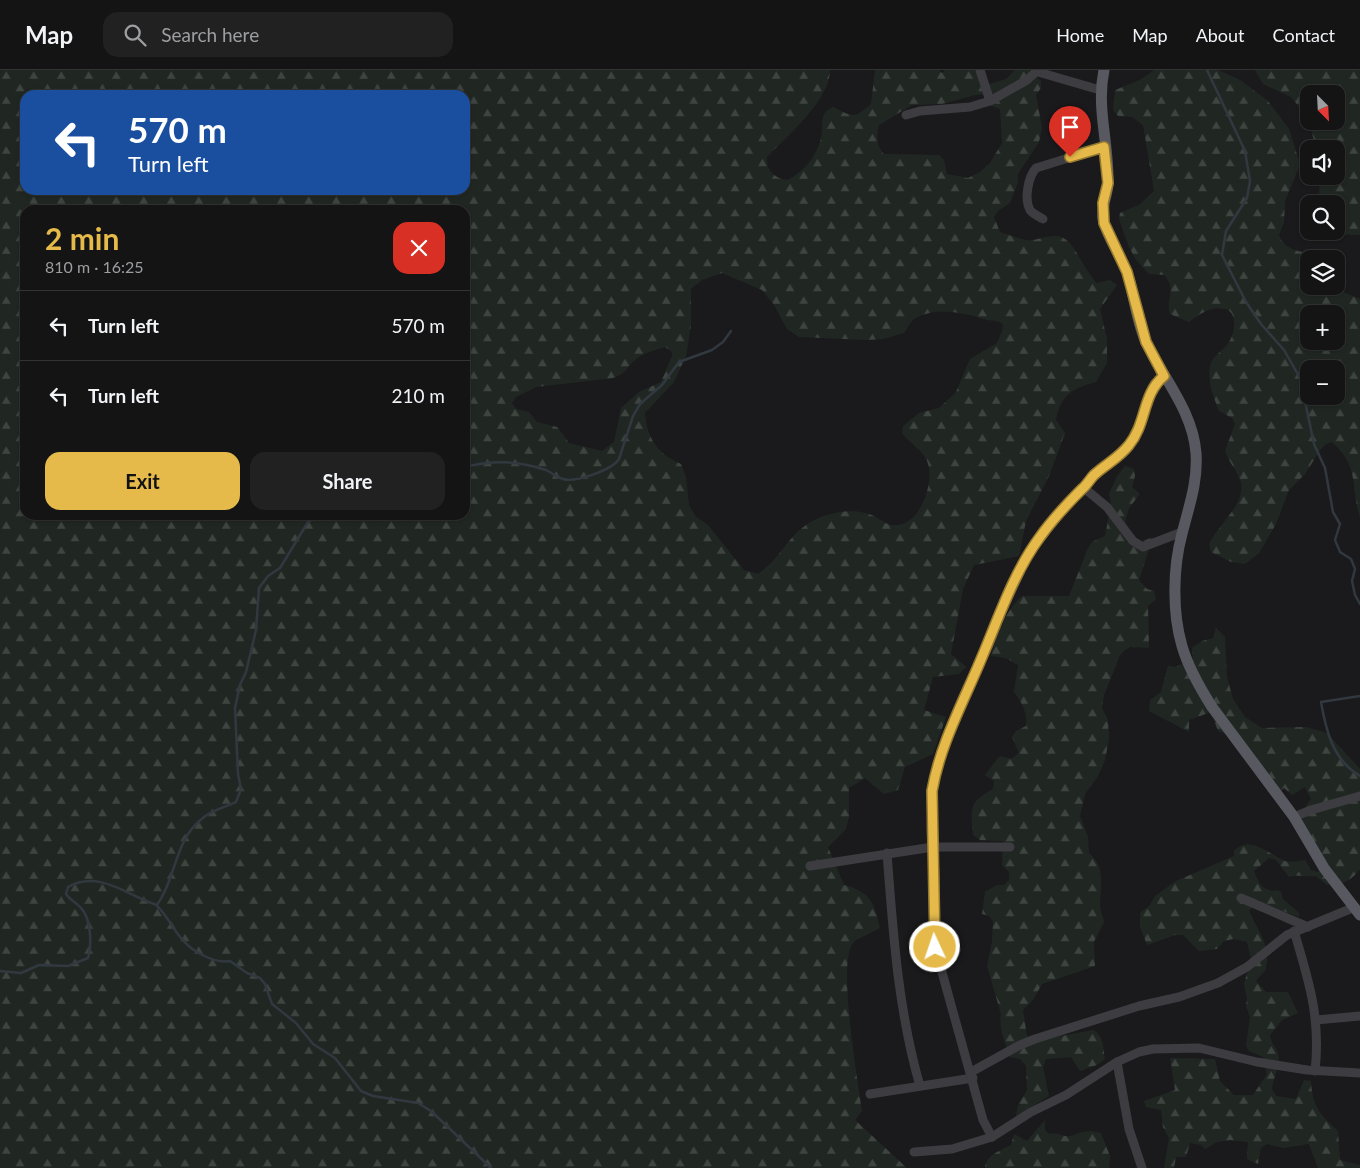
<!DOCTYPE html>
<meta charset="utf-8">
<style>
:root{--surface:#141415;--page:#212122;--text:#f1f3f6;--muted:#9d9ea0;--line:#333334;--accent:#e5ba4a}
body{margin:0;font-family:Lato,sans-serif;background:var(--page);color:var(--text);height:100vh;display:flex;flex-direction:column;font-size:19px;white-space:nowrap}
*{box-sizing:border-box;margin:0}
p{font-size:16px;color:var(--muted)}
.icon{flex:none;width:28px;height:28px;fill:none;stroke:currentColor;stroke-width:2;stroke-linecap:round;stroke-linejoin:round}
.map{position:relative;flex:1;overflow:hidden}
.side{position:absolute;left:20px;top:135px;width:450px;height:315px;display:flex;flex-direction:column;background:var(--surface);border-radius:15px;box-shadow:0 1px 4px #0004,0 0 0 1px var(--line)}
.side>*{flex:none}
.hud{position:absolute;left:20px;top:20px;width:450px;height:105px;border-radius:15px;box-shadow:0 1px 4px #0004,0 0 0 1px var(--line);background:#1a4fa0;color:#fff;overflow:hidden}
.needle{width:32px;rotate:156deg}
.fabs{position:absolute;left:1300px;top:15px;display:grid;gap:10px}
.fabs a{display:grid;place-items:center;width:45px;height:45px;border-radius:10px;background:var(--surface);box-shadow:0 1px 4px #0004,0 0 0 1px var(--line);font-size:25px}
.pin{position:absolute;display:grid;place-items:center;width:42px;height:42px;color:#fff;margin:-51px -21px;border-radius:50% 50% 50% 0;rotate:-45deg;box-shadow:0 0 5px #0007}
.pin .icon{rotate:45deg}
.me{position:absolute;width:55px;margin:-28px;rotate:357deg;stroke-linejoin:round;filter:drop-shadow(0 0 4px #0008)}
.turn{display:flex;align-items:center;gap:18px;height:105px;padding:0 25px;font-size:22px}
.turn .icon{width:65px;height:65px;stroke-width:2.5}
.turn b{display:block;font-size:35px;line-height:42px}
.round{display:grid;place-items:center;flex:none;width:52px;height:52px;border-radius:15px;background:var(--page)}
.head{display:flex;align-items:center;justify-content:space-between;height:85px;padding:0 25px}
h1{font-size:30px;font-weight:700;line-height:38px;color:var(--accent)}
.button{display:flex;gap:10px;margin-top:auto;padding:10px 25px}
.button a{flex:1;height:58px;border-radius:15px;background:var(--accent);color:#111;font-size:20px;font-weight:700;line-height:58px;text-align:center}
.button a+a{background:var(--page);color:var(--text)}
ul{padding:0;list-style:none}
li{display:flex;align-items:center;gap:15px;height:70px;padding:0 25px;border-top:1px solid var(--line)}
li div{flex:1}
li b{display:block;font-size:19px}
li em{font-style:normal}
header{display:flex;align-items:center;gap:30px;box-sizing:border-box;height:70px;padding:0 25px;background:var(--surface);border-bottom:1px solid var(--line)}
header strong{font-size:24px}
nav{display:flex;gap:28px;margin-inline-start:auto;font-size:18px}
.search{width:350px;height:45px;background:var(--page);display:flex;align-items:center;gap:12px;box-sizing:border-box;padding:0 18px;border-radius:15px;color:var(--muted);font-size:19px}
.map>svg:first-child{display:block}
.forest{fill:url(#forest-firs);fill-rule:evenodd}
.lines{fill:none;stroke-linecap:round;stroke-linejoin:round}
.stream{stroke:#313840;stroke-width:2.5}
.minor{stroke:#3c3c41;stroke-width:9}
.major{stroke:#585960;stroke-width:11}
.route-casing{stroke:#957930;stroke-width:12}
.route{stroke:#e5ba4a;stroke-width:9}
</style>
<header>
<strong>Map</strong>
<div class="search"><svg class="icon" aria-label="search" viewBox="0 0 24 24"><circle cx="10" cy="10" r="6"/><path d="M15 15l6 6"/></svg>Search here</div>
<nav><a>Home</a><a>Map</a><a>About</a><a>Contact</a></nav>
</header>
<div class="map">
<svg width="1360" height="1098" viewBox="0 0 1360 1098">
<defs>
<pattern id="forest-firs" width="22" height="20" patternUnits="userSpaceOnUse" patternTransform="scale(1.25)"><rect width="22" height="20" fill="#202722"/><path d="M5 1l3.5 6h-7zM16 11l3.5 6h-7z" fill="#3e4440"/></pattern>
</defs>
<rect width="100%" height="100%" fill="#1a1a1c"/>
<g class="forest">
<path d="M 0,0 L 830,0 C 830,30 787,66 767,87 C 766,101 774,108 787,110 C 804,102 817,86 821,68 C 824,55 818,43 833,37 C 853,47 854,49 871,34 L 875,0 L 939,0 L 942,3 L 945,0 L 980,0 L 977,4 L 981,17 L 1006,9 L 1015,0 L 1029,0 L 1041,11 L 1041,18 L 1036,25 L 1042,58 L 1039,72 L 1018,104 L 1018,112 L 1010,133 L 998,141 L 994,147 L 1000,162 C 1008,165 1018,168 1026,170 C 1039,172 1052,161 1065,169 C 1076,176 1085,202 1097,213 L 1110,210 L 1117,215 L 1100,239 L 1107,269 L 1107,293 L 1096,312 C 1073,318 1060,325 1056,350 L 1065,363 L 1049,406 L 1026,451 L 1019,486 L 974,495 L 963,519 L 951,584 L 966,597 L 959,604 L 933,607 L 924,640 L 946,647 L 933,684 L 905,697 L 898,720 L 884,724 L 865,708 L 849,718 L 849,746 L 846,759 L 828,777 L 844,815 C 871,822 874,833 880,858 C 872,863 859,867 853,873 C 837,891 858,1013 862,1041 L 855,1050 L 907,1098 L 0,1098 ZM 986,24 L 992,36 L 1000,39 L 1002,73 L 990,93 L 980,102 L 968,108 L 947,104 L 944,90 L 939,85 L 884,84 C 876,75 876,66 879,55 L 912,35 L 942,34 L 975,25 ZM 25,25 L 465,25 L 465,120 L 25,120 ZM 25,140 L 465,140 L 465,445 L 25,445 ZM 722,203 L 762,220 L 774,235 L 787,259 L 799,267 L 867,270 L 883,269 L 904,263 C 908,258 910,251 916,248 C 937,236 964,243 984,249 C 992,252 996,249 1003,254 L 1002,261 L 997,273 L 970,289 L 956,322 L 939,338 L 919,343 L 903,356 L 902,363 C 910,374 922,379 927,391 C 936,412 919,460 891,455 C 886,454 879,449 874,446 C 857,438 836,441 819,448 C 788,461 784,486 758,504 L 744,500 L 708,455 L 696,447 L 689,435 L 686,407 L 681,394 C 658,384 647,369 645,343 L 674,312 L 686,286 L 691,256 L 691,219 L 702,210 ZM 665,277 L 672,282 L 672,286 L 661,312 L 639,322 L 621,338 L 614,372 L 602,381 L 569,373 L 557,357 L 537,352 L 529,342 L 516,339 L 512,333 L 516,327 L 536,317 L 613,308 C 628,302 625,299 635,290 C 643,283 655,280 665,277 Z"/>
<path d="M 1154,0 L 1218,0 L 1240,10 L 1268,31 L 1289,59 L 1299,91 L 1299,97 L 1285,131 L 1284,152 L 1279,165 C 1285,183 1307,182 1323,185 L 1325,189 L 1309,189 L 1309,216 L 1336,215 L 1343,222 L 1360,229 L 1360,447 C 1350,415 1360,397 1332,372 L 1326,374 L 1321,379 L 1305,404 L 1289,420 L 1276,454 L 1259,483 L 1245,494 L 1231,492 L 1211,482 L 1209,475 C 1216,456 1245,436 1241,413 C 1238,401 1229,393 1225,381 L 1235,354 L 1232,348 L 1219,341 C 1214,328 1207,311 1210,296 C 1212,285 1224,281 1229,272 C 1235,263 1238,242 1225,239 C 1211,236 1200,244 1189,252 L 1170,244 C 1165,229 1178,220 1164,205 L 1149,204 L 1136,190 L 1129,177 L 1119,149 L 1120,143 L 1139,135 L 1154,121 L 1143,55 L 1132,47 L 1118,46 L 1113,40 L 1115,20 L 1140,10 ZM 1309,244 L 1336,244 L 1336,271 L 1309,271 ZM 1309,299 L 1336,299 L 1336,326 L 1309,326 Z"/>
<polygon points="1255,0 1360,0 1360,165 1327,164 1326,161 1336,161 1336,134 1319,134 1320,106 1336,106 1336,79 1316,79 1309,51 1336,51 1336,24 1309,24 1309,50 1291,27 1263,14"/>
<path d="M 1125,396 L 1134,399 L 1135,406 L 1132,417 L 1140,424 L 1129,438 L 1125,452 L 1138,473 L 1153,467 L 1139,510 L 1147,519 L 1154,521 L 1156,529 L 1148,536 L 1149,578 L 1131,577 L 1125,580 L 1120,585 L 1104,625 L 1102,638 L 1108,650 L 1109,669 L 1105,690 L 1098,706 L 1085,724 L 1080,746 L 1088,767 L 1089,783 C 1105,797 1101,813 1100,832 C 1099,838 1103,846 1104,852 L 1094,872 L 1095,896 L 1042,914 L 1033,930 L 1023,940 L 1027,966 L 1041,970 L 1093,960 C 1104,966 1103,977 1105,989 L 1097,995 L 1080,1001 L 1071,987 L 1046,989 L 1043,997 L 1049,1026 L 1016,1046 L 1018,1035 L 1027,1020 L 1026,996 L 1020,989 L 1010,987 C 1006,974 998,958 1001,944 L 987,896 L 992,872 L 993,851 L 989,846 L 982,844 L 985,822 L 997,815 L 1004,815 L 1009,810 L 1009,802 L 1002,795 L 1003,771 L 980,770 L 973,765 C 971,738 968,733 993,719 L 994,711 L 985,705 L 998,688 L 1001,686 L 1011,689 L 1019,683 L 1012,667 L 1016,661 L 1026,656 C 1028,643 1021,631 1014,622 L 1018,595 L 1006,588 L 991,586 C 994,565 1006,541 1022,526 L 1069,526 L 1088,478 L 1092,472 L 1105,466 L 1111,434 L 1109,424 L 1117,406 Z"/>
<path d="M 1216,558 L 1225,567 L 1227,607 L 1233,629 L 1245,647 L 1262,658 L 1306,657 L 1327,663 L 1360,699 L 1360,799 C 1350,812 1344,814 1327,815 L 1316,806 C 1306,807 1298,804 1289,807 L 1276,790 L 1269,788 L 1254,801 C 1257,809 1260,818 1269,820 C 1273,822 1276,819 1281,822 L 1283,829 L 1299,843 L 1299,847 L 1262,833 L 1249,840 C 1256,859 1272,876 1266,898 C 1265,903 1259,906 1256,911 L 1266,922 L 1288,922 L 1298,943 L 1282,950 L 1270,965 C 1271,973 1276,977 1278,984 C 1281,996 1273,1007 1272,1019 L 1276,1026 L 1296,1029 L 1304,1010 L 1311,1011 C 1312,1036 1320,1045 1338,1061 L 1340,1090 L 1360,1095 L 1360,1098 L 1318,1098 L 1309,1074 L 1283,1078 L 1267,1074 L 1261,1078 L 1258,1094 L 1247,1089 L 1248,1072 L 1230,1070 L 1217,1072 L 1205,1079 L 1201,1075 L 1190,1073 L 1186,1087 L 1176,1087 L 1174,1098 L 1164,1098 L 1169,1068 L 1163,1057 L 1161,1040 L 1146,1037 L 1144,1031 L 1175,1020 L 1170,988 L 1215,989 L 1220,1011 L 1234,1025 L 1253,1025 L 1267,1004 L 1263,987 L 1249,981 L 1246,976 L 1250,947 L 1246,936 L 1247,929 L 1244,914 L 1251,889 L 1247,872 L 1233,869 L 1224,871 L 1217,879 L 1199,881 L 1183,865 L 1175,865 L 1147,875 L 1140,857 L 1140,843 L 1150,835 L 1155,826 L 1176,811 L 1234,786 L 1234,781 C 1250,764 1270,785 1285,791 C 1292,793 1298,791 1305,790 L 1311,800 L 1317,802 L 1322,800 L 1294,753 L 1306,748 L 1306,736 L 1311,729 L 1305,717 L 1292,725 L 1284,718 L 1273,727 L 1228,665 L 1218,661 L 1211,642 L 1189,650 L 1189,662 L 1149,641 L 1150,630 L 1161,622 L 1168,596 L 1175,597 L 1193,590 L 1192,578 L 1202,571 L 1213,568 Z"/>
<path d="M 1045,1050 L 1045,1060 L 1049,1064 C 1056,1062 1059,1065 1065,1066 C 1075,1068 1081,1057 1101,1063 L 1110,1086 L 1109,1098 L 985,1098 C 986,1084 1001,1081 1011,1075 L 1014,1064 L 1027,1071 Z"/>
</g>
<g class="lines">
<g class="stream">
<polyline points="1207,0 1245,81 1250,111 1247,128 1226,161 1222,185 1246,232 1261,254 1284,280 1300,308 1314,374 1325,398 1333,442 1340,454 1335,470 1340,482 1351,489 1355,499 1352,511 1355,525 1360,534"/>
<path d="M 465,397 C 491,390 520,391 546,400 C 552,403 557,407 563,409 C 575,413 612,400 619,389 L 633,346 L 640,334 L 662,315 L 679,292 L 712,280 L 723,272 L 731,261"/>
<path d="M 1360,626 L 1321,632 C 1326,661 1333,690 1360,706"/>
<path d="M 157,836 C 167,845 172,858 181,868 C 191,881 214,894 230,891 L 247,903 L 260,908 L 265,914 L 272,934 L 296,953 L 313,974 L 335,988 L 361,1021 L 373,1026 L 418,1033 L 431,1041 L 491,1098"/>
<path d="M 0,901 L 21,903 L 39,895 L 68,896 L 88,888 C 92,875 91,848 81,838 C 76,832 70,830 66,824 L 68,817 C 99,799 128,826 157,835 C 177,807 174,769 204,747 C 213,740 226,737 236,732 L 241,719 L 238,704 L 235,638 L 240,615 L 246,602 L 256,560 L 259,518 L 268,506 L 280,498 L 308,452 L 320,445"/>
</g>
<g class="minor">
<polyline points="980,0 990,31"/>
<polyline points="1038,2 1100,20"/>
<polyline points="906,45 920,41 970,37 990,31 1027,10 1038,0"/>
<path d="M 1043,149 C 1038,146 1033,144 1030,140 C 1024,129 1028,107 1036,98 L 1104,77"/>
<polyline points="1084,418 1107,437 1133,471 1143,477 1182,462"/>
<polyline points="1294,747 1311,740 1360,726"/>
<path d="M 887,783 C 893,862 898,940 920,1016"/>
<polyline points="810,796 933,777 1010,777"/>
<polyline points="1241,828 1308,857"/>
<path d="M 1294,861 C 1309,911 1321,949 1315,1001"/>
<polyline points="1316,950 1360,946"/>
<polyline points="1117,992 1129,1059 1142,1098"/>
<polyline points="971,1002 1020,975 1035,969 1139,936 1179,927 1218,913 1247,897 1287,865 1355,837"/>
<polyline points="870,1024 973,1008"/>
<polyline points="992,1067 983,1050 935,877 935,801 931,762 932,721 937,697 963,627 1029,483 1071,430 1094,405 1110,394 1129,374 1137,363 1151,321 1154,314 1165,306"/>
<polyline points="914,1082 952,1079 992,1067 1031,1042 1066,1025 1117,992 1139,982 1153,979 1199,978 1257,992 1307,1000 1360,1003"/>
</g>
<path class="major" d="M 1104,0 C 1096,38 1109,74 1108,112 C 1108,125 1101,136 1103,149 C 1107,169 1122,186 1128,205 C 1134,225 1137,255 1147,274 C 1164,309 1193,342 1196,383 C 1198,412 1189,436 1182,464 C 1173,497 1172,542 1182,576 C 1188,597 1200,618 1212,637 L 1294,747 L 1324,798 L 1360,845"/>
</g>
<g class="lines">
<g class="route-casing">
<path id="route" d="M 935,877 L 932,721 C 940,674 964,631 982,587 C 999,547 1014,502 1040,467 C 1052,450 1067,434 1082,419 C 1087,415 1090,409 1094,405 C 1106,394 1119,388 1129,375 C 1147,353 1142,324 1164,306 L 1146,272 L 1127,202 L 1104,153 L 1103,133 L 1108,113 L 1104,77 L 1070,87"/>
</g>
<use href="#route" class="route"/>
</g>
</svg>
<div class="fabs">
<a><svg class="needle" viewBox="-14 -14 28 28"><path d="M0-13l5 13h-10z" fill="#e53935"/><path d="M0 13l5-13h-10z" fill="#9d9ea0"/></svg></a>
<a><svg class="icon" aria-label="sound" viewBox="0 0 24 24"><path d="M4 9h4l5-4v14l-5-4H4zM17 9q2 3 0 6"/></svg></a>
<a><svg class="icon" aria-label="search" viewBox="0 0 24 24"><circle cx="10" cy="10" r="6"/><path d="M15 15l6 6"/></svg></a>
<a><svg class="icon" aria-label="layers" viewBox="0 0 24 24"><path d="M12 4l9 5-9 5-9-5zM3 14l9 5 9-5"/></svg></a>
<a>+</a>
<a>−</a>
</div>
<div class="pin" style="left:1070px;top:87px;background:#d93025"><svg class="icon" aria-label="arrive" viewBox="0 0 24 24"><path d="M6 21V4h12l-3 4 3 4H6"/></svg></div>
<svg class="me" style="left:935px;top:877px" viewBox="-20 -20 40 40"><circle r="17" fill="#e5ba4a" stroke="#fff" stroke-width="3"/><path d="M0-11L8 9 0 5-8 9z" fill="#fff"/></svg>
<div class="hud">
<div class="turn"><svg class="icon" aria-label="left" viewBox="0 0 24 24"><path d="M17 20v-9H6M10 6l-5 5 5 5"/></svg><div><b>570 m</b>Turn left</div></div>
</div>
<section class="side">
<div class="head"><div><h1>2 min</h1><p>810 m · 16:25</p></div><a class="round" style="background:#d93025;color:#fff"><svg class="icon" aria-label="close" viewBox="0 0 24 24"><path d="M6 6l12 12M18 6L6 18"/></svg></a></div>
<ul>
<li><svg class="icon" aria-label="left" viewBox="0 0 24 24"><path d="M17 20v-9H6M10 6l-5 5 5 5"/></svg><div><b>Turn left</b></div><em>570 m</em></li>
<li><svg class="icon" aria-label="left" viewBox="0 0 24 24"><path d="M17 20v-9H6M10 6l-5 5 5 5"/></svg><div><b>Turn left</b></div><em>210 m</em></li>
</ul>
<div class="button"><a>Exit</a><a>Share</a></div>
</section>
</div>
